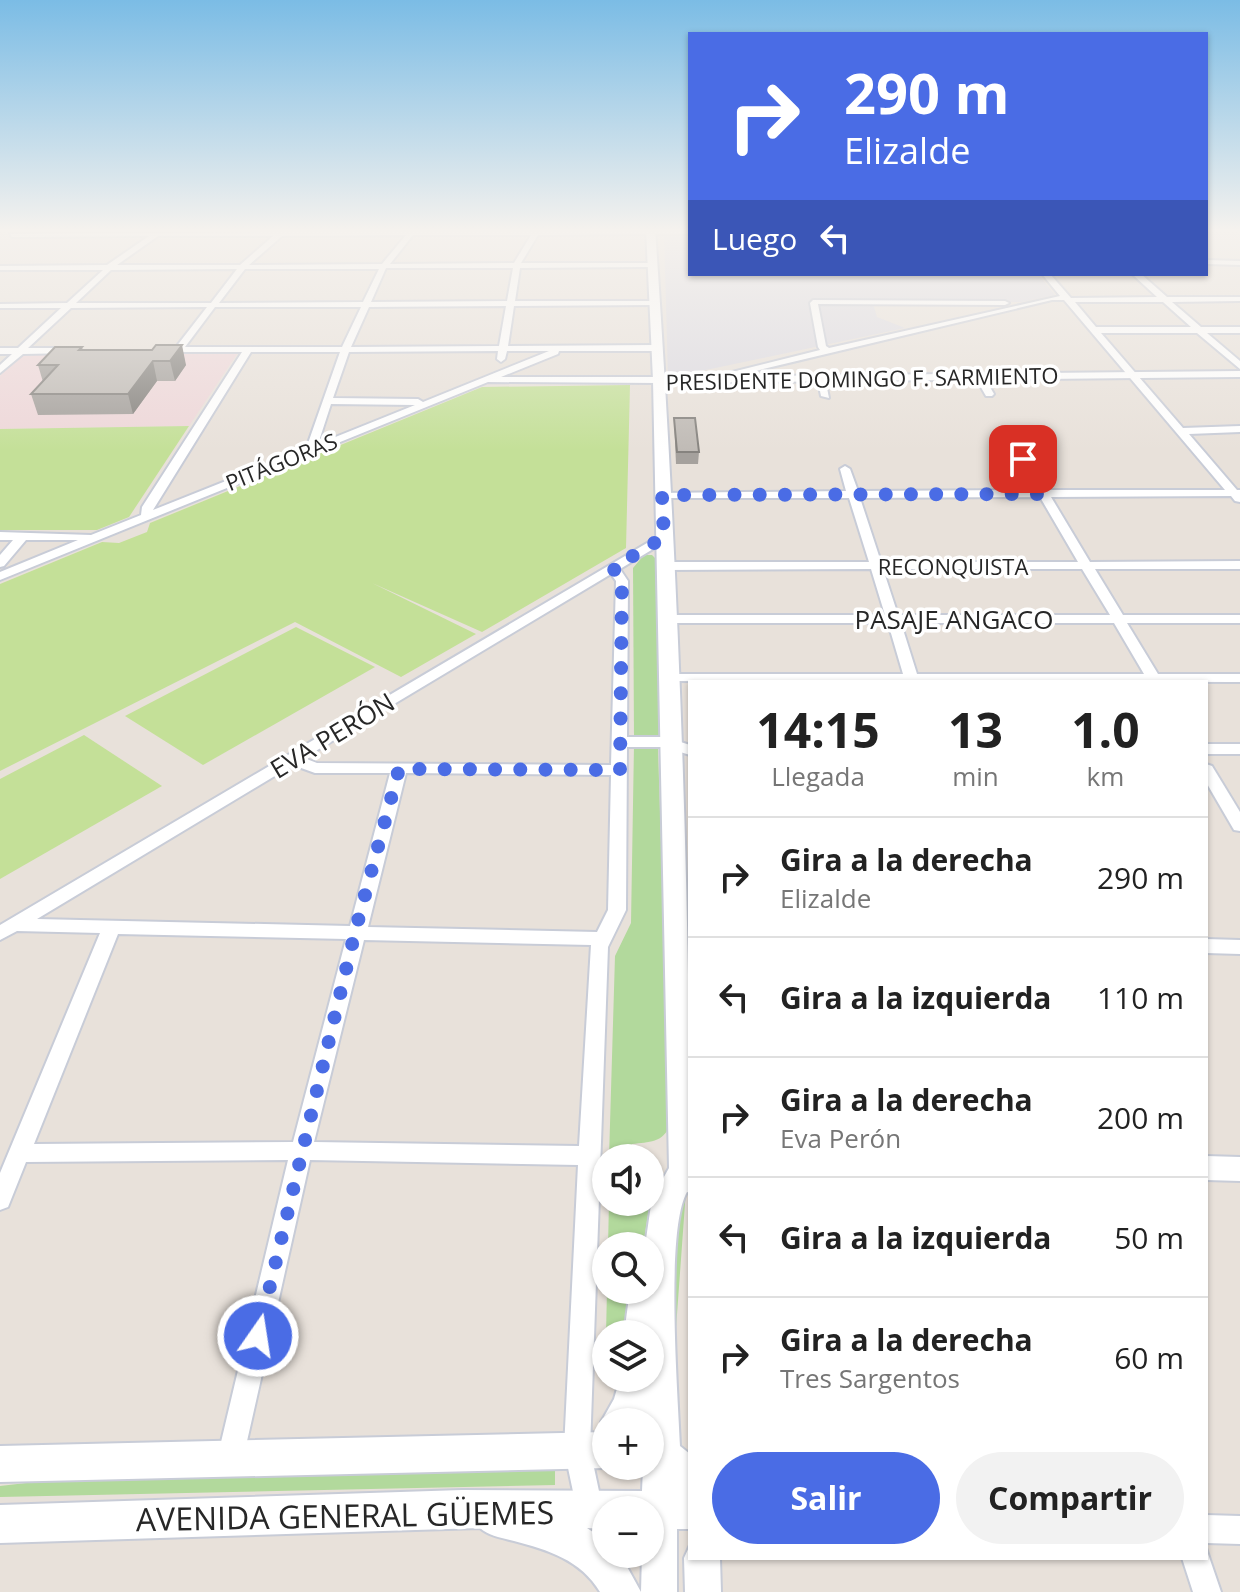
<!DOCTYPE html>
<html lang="es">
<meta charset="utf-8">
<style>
:root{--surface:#fff;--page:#f2f2f2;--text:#222;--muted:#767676;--line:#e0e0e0;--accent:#4a6ce5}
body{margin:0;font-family:"Open Sans",sans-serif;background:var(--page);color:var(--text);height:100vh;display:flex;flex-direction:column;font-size:30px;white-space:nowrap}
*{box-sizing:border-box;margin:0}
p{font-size:26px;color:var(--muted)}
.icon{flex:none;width:44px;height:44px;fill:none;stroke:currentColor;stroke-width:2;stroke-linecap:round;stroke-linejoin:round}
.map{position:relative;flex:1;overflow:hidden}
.panel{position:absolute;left:688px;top:680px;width:520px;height:880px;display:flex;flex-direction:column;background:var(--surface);border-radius:0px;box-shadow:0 2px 6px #0004}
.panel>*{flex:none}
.guide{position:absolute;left:688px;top:32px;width:520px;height:244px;border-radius:0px;box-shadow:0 2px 6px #0004;background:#4a6ce5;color:#fff;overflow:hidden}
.controls{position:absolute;left:592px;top:1144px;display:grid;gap:16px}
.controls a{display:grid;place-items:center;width:72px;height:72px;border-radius:50%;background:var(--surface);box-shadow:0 2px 6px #0004;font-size:40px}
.pin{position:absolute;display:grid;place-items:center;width:68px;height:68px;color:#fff;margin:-34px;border-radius:16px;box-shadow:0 4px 12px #0006}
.me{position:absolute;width:88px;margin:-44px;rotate:13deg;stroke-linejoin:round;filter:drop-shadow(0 0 6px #0008)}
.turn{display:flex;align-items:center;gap:28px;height:168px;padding:0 24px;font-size:36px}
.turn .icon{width:104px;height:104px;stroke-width:2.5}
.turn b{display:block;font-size:56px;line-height:68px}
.then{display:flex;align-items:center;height:76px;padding:0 24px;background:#0003;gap:16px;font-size:30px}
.eta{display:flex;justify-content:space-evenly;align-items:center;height:136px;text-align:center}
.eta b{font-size:48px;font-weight:700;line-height:56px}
.cta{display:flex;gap:16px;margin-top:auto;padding:16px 24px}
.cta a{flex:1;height:92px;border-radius:48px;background:var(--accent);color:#fff;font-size:32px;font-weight:700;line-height:92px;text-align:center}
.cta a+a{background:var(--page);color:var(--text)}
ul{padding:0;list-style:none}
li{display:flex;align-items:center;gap:24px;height:120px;padding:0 24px;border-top:2px solid var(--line)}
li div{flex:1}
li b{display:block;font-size:30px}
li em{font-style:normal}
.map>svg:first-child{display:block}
.industrial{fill:#dcdae1}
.medical{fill:#eed7d9}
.green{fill:#b2d99c}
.pitch{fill:#c4e098}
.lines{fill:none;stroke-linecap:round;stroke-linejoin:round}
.minor-casing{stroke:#c8ccd7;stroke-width:4}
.tertiary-casing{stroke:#c8ccd7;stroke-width:4}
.secondary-casing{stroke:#c8ccd7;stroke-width:4}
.minor{fill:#fff;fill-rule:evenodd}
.tertiary{fill:#fff;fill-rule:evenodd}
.secondary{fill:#fff;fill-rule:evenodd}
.wall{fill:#a5a19d}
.shaded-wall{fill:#86837f}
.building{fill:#c0bbb6;stroke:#86837f;stroke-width:2}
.route{stroke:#4a6ce5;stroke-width:14;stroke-dasharray:0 25.2}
.labels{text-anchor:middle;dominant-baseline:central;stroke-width:7;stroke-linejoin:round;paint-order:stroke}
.far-street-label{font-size:22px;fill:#272727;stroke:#fff}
.street-label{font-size:26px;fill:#272727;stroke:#fff}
.near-street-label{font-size:32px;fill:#272727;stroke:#fff}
</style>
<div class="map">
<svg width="1240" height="1592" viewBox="0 0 1240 1592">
<rect width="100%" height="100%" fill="#e8e1da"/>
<polygon class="industrial" points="664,228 690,228 690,274 1038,274 1055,295 1022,302 872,300 877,317 905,328 668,378"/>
<polygon class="medical" points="239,351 189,426 0,429 0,376 21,355"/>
<g class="green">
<polygon points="644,555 652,555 655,558 660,736 634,737 633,568"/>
<path d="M 634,745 L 655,745 L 658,749 L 670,1125 C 663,1143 649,1142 632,1144 L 631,1158 L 609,1158 L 615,956 L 631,923 Z"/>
<polygon points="681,1188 686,1190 675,1342 678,1431 670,1342"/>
<polygon points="609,1202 650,1202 643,1246 608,1246"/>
<polygon points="607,1290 637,1290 632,1334 606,1334"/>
<polygon points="555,1469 555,1485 0,1497 0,1486 87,1476"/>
</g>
<g class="pitch">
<polygon points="630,385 626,548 482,632 372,583 476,634 401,677 295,622 0,771 0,584 102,542 119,543 147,532 150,523 482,387"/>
<polygon points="189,426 129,517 97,530 0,530 0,429"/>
<polygon points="296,627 375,667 203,765 125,716"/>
<polygon points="84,735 162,786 0,879 0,779"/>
</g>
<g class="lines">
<g class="minor-casing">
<g id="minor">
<path d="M 412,228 L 418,228 L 417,231 L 533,231 L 535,228 L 541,228 L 540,231 L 690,230 L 690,234 L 538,235 L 521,263 L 651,263 L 655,265 L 651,267 L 520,268 L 515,301 L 655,301 L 659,303 L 655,305 L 514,306 L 508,346 L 656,345 L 660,348 L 656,351 L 559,351 L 558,354 L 501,377 L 659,377 L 664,380 L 659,383 L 488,382 L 0,580 L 0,572 L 78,540 L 26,540 L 4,566 L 0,567 L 0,555 L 13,540 L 0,540 L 0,532 L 91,535 L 141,515 L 142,507 L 242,352 L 159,352 L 159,348 L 176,347 L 207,307 L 71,308 L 28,348 L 71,348 L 75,351 L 74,353 L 23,354 L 0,373 L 0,365 L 12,354 L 0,354 L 0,348 L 18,348 L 61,308 L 0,308 L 0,304 L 67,303 L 103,270 L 0,270 L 0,266 L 107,265 L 149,236 L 12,237 L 10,234 L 278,232 L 283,229 L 286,232 L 410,231 ZM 406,235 L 382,264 L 249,265 L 282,236 ZM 413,235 L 531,235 L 514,263 L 390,264 ZM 158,236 L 273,236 L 240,265 L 117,265 ZM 386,268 L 513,268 L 507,301 L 371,302 ZM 237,269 L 211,303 L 76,303 L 111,270 ZM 245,269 L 379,269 L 363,302 L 219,303 ZM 506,306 L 499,346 L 351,347 L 369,307 ZM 215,307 L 361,307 L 342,347 L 185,347 ZM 498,351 L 497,359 L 501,362 L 505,359 L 507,351 L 549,351 L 423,402 L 418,399 L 333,398 L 349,352 ZM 251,352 L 340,352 L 306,449 L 153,510 ZM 331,404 L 415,405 L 318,444 Z"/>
<rect x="1206" y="228" width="34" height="2"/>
<polygon points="1206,260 1240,261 1240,265 1206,264"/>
<path d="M 1042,274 L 1050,274 L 1071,298 L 1157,297 L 1132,274 L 1141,274 L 1167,297 L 1240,297 L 1240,301 L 1172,302 L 1201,327 L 1240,327 L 1240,333 L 1207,333 L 1240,361 L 1240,369 L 1197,333 L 1101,333 L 1183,428 L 1240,426 L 1240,432 L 1189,434 L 1237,490 L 1240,490 L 1240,502 L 1235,501 L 1231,496 L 1051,497 L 1090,562 L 1240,561 L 1240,569 L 1095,569 L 1123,615 L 1240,615 L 1240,623 L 1127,623 L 1158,674 L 1240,674 L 1240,682 L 662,681 L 660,678 L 662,675 L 667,674 L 903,674 L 888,623 L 667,623 L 660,619 L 667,615 L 885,615 L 871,569 L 665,570 L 659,566 L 665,562 L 869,562 L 849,498 L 662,498 L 656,495 L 658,493 L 846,491 L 840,469 L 845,466 L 850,469 L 858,491 L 1036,490 L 1018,459 L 1023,456 L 1027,457 L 1047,490 L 1225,490 L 1064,300 L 1052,300 L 705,383 L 700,380 L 820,350 L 818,347 L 810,303 L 813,300 L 1005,301 L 1009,303 L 1005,305 L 818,304 L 826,346 L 829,348 L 1060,296 ZM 1075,302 L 1163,302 L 1191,327 L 1096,327 ZM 1040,497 L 1078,562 L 881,562 L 860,498 ZM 883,569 L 1082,569 L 1110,615 L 898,615 ZM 901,623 L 1114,623 L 1144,674 L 917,674 Z"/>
<polygon points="977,375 983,375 994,394 992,396 986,396 975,377"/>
<polygon points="817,376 825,378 829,398 821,396"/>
<path d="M 664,533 L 670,537 L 668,540 L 620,569 L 628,581 L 627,737 L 665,737 L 690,745 L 690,755 L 664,747 L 627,747 L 626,910 L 608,947 L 590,1449 L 603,1510 L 599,1520 L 589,1524 L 579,1520 L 564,1449 L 578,1165 L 310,1160 L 243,1459 L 239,1468 L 230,1472 L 221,1468 L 217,1459 L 288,1160 L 26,1162 L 8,1207 L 0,1210 L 0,1173 L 100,933 L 17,931 L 0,940 L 0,925 ZM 611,574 L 616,581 L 611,765 L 317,763 L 304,758 ZM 293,765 L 315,773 L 390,773 L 350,926 L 37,919 ZM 406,773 L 611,775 L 608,910 L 597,932 L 368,927 ZM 118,934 L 346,939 L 293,1142 L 34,1144 ZM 364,940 L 591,945 L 579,1146 L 314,1142 Z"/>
<rect x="1206" y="744" width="34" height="10"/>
<polygon points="1206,764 1212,766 1240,812 1240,831 1234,830 1206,782"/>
<polygon points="1206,939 1240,940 1240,954 1206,953"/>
<polygon points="1206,1515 1240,1516 1240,1544 1206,1543"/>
<polygon points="1206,1548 1221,1592 1193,1592 1182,1558 1206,1558"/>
</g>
</g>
<g class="tertiary-casing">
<g id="tertiary">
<polygon points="1240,371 1240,377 659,383 653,380 659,377"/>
<polygon points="1206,1156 1240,1157 1240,1181 1206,1180"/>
<polygon points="660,1492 672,1497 677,1509 677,1592 641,1592 642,1554 650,1554 650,1510 643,1509 648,1497"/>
<polygon points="690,1545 690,1558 720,1558 721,1592 685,1592 684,1558"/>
</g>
</g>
<g class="secondary-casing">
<path id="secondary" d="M 646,228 L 655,228 C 677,549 690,871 690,1193 L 687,1192 C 665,1230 678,1396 680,1446 L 690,1454 L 690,1529 L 650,1529 L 650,1510 L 606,1510 L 606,1529 L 587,1528 L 606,1541 L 606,1554 L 620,1554 L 641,1592 L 600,1592 C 581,1560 548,1550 514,1541 C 502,1538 489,1536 480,1528 L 0,1543 L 0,1505 L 462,1490 L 642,1491 L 643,1468 L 640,1466 L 650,1466 L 650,1422 L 643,1422 L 643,1416 L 640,1422 L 606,1422 L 606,1466 L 611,1466 L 606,1468 L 0,1482 L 0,1446 L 605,1432 L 601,1422 L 614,1399 L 620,1378 L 650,1378 L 650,1334 L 624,1334 L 630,1290 L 650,1290 L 650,1246 L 645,1246 L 652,1198 L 669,1168 L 653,380 Z"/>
</g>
<use href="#minor" class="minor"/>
<use href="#tertiary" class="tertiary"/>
<use href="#secondary" class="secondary"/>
</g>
<g class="wall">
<polygon points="82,347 83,350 152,350 186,365 175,381 157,381 133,414 38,415 31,394 43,382 38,365"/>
<polygon points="674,418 699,452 698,464 676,464"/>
</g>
<g class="shaded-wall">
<polygon points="182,345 186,365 175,381 170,361"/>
<polygon points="153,361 157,381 133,414 128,394"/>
</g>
<g class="building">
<polygon points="156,345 182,345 170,361 153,361 128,394 31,394 58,365 38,365 55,347 82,347 79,350 152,350"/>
<polygon points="674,418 695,418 699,452 677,452"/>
</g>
<linearGradient id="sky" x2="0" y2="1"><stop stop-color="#7bbce5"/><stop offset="0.51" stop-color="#f5f2ee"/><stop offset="1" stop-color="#f5f2ee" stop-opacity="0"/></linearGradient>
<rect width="1240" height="451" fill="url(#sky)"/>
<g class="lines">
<polyline class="route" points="258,1336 355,932 399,769 620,770 622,581 613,568 664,537 662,495 1044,494 1023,459"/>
</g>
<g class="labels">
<g class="far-street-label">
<text transform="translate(862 378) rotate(-1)">PRESIDENTE DOMINGO F. SARMIENTO</text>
<text transform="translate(281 461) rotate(-22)">PITÁGORAS</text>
<text x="953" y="566">RECONQUISTA</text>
</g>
<g class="street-label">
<text x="954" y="619">PASAJE ANGACO</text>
<text transform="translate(332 735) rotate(-31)">EVA PERÓN</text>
</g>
<g class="near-street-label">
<text transform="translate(345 1515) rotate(-1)">AVENIDA GENERAL GÜEMES</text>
</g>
</g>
</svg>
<div class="controls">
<a><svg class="icon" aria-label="sound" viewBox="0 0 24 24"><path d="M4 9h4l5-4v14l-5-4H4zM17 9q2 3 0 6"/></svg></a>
<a><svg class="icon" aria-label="search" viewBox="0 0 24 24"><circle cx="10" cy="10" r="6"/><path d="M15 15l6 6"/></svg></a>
<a><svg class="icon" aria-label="layers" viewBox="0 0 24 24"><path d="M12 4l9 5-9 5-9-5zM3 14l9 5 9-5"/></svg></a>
<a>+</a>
<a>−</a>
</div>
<div class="pin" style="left:1023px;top:459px;background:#d93025"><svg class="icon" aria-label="arrive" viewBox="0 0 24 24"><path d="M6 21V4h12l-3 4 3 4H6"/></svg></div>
<svg class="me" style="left:258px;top:1336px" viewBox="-20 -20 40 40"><circle r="17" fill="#4a6ce5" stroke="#fff" stroke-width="3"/><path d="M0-11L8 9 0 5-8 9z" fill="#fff"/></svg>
<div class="guide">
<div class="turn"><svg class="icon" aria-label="right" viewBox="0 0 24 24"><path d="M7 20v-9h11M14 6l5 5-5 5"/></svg><div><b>290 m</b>Elizalde</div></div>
<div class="then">Luego<svg class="icon" aria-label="left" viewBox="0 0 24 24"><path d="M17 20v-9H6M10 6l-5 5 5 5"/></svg></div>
</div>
<section class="panel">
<div class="eta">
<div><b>14:15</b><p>Llegada</p></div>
<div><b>13</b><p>min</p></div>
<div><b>1.0</b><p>km</p></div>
</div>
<ul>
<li><svg class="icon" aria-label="right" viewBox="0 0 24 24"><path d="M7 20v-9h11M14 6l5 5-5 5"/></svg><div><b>Gira a la derecha</b><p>Elizalde</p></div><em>290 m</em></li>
<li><svg class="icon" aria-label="left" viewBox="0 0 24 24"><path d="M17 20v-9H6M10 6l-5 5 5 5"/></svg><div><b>Gira a la izquierda</b></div><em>110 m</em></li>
<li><svg class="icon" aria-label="right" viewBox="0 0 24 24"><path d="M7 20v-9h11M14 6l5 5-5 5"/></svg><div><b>Gira a la derecha</b><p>Eva Perón</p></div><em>200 m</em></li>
<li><svg class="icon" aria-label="left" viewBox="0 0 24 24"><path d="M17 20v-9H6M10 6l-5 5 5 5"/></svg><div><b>Gira a la izquierda</b></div><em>50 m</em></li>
<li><svg class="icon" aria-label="right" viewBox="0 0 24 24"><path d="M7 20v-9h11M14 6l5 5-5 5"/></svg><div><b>Gira a la derecha</b><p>Tres Sargentos</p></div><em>60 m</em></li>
</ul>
<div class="cta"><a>Salir</a><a>Compartir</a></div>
</section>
</div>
